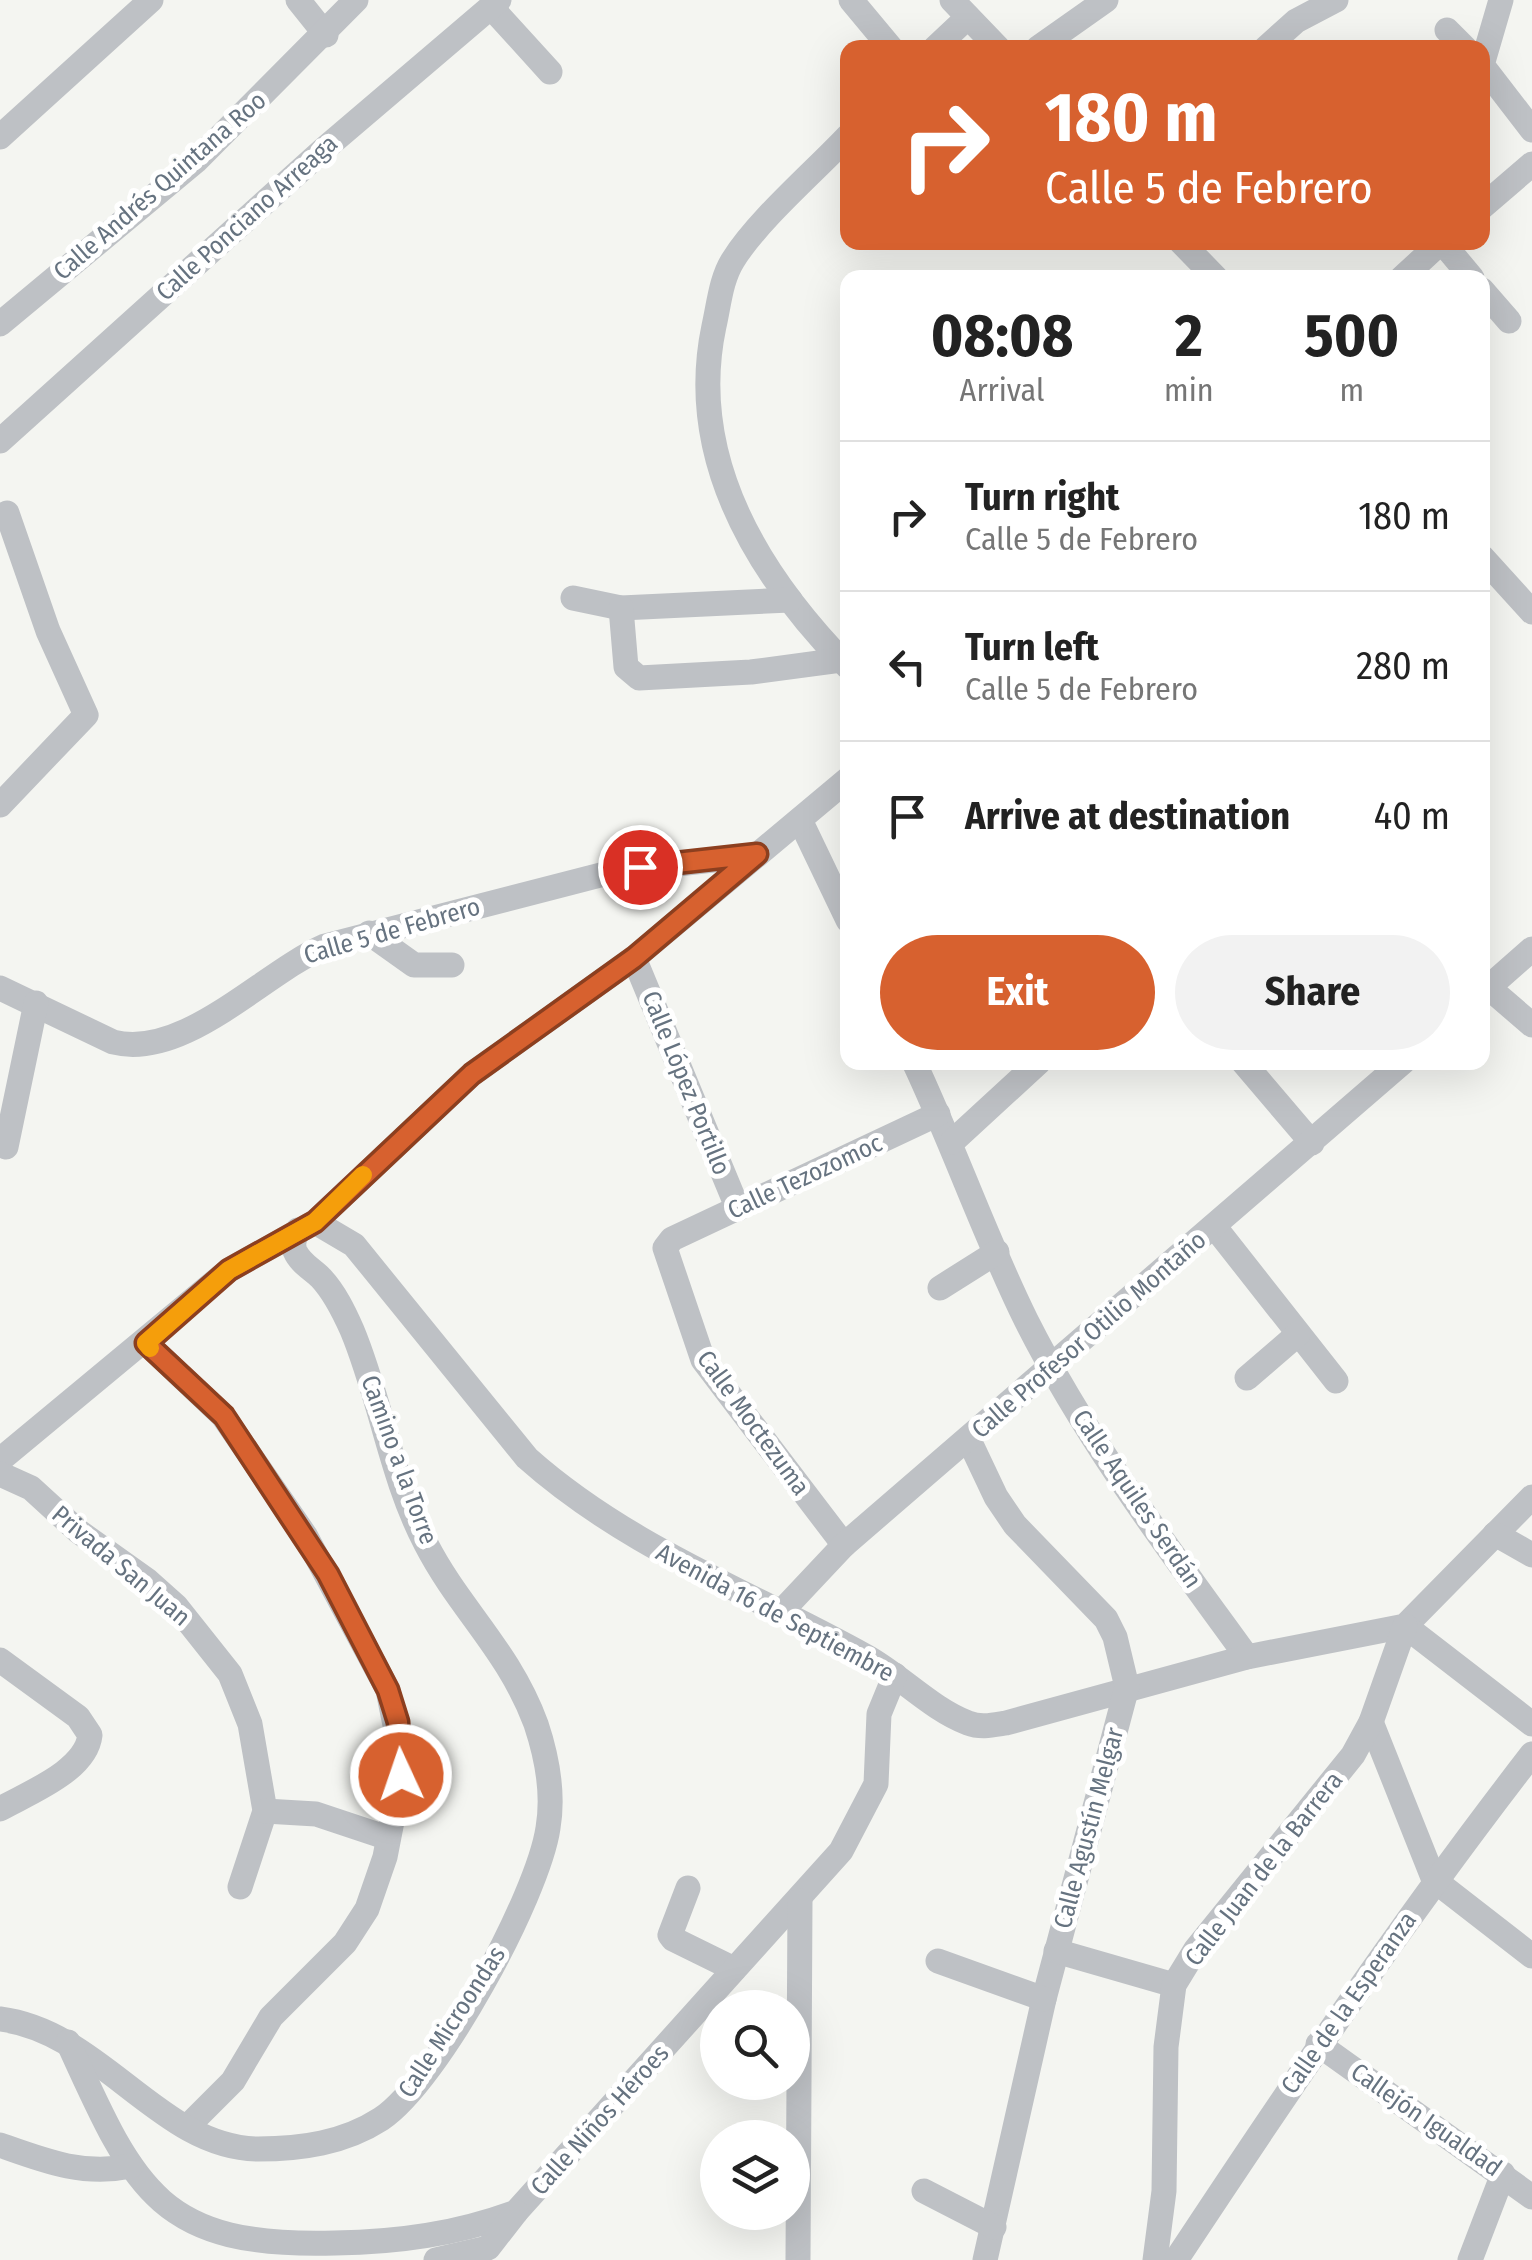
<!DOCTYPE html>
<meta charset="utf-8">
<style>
:root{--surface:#fff;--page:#f2f2f2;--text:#222;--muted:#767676;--line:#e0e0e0;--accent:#d7612f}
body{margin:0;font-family:"Fira Sans Condensed",sans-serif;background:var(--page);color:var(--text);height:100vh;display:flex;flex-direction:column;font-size:38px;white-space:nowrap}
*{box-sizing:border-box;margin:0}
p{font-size:32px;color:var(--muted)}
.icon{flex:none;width:55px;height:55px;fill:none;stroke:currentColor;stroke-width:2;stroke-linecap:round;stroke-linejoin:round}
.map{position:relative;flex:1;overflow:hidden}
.sheet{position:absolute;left:840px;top:270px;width:650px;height:800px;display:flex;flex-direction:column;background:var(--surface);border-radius:20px;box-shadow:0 10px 40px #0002}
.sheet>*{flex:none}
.guide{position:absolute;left:840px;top:40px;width:650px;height:210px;border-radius:20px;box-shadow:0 10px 40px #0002;background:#d7612f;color:#fff;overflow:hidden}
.tools{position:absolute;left:700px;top:1990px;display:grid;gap:20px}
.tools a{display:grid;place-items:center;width:110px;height:110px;border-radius:50%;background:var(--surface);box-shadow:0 10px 40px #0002;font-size:50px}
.pin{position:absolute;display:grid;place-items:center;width:85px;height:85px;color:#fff;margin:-42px;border:5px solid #fff;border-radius:50%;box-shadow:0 2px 10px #0007}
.me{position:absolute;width:110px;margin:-55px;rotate:357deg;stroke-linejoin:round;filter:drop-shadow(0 0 8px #0008)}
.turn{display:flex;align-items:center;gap:35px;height:210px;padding:0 40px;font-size:45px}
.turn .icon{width:130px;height:130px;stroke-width:2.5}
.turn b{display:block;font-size:70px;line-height:85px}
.eta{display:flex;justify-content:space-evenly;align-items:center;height:170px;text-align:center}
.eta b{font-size:60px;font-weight:700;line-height:70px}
.cta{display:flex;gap:20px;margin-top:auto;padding:20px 40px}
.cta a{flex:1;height:115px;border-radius:60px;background:var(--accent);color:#fff;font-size:40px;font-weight:700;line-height:115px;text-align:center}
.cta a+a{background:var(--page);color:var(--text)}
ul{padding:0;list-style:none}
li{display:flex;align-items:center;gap:30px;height:150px;padding:0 40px;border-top:2px solid var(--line)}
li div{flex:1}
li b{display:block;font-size:38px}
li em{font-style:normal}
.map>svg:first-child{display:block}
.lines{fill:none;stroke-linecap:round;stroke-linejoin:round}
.minor{stroke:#bec1c5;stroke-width:25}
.route-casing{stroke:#8c3f1f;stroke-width:25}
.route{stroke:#d7612f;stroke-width:18}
.slow{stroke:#f59e0b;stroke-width:18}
.labels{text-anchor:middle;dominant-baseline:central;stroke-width:10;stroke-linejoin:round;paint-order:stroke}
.street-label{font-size:25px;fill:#667380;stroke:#fff}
</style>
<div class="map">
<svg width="1532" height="2260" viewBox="0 0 1532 2260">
<rect width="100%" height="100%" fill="#f4f5f1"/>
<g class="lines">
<g class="minor">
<polyline points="298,0 326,35"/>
<polyline points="851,0 891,48"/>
<polyline points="952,0 998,48"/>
<polyline points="1501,0 1482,65 1532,130"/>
<polyline points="491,7 550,72"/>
<polyline points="1447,30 1465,48"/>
<polyline points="935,48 968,17"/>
<polyline points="1038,48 1106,0"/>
<polyline points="1266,48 1296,21 1336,0"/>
<path d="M 848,136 C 814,172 758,220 733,260 C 721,279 719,304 714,326 C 686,458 758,575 848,667"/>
<polyline points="0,137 151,0"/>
<polyline points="1482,207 1532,164"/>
<polyline points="1181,242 1216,278"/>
<polyline points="1442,242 1472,278"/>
<polyline points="1402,278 1441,242"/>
<polyline points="1482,290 1509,321"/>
<polyline points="0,324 196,161 356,0"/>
<polyline points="0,441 323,150 499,0"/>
<polyline points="1482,557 1532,612"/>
<polyline points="573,598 621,608 790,600"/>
<polyline points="621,608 626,667 639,678 751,672 841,660"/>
<polyline points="0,805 86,715 48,631 7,513"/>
<polyline points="800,820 848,920"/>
<polyline points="369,933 414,965 452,965"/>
<polyline points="634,958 738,1209"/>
<path d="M 0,988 L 113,1042 C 184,1060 262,974 325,946 L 616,871 L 757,855"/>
<polyline points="1489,988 1532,1025"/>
<polyline points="1482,993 1532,949"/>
<path d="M 914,1062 C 954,1147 985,1237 1026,1320 C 1087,1441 1168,1548 1247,1657"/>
<polyline points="1243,1062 1312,1143"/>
<polyline points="952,1142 1039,1062"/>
<polyline points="6,1147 36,1003"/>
<path d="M 315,1222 L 354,1245 L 527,1458 C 627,1547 750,1592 865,1656 C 900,1675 931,1709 968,1723 C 981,1728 993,1725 1006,1723 L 1247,1657 L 1405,1626 L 1532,1497"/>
<polyline points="1214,1226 1336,1381"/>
<polyline points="940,1288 997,1252"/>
<polyline points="146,1343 223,1416 305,1535 388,1690 400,1750 401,1775 385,1857 367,1909 345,1943 271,2017 233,2081 187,2127"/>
<polyline points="1247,1378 1298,1334"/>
<polyline points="969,1440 996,1497 1015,1525 1106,1619 1115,1637 1127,1687 1044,1999 985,2260"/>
<polyline points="0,1460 229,1270 315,1222 472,1074 634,958 848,779"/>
<polyline points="0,1474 31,1488 78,1531 148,1581 176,1606 230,1674 250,1724 265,1811 240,1887"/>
<polyline points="1495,1534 1532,1555"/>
<polyline points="844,1545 703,1360 665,1248 672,1239 938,1114"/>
<polyline points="780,1613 844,1545 1403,1062"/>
<polyline points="1405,1626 1532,1724"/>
<path d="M 0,1660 L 78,1717 L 90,1735 C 86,1771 28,1793 0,1809"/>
<polyline points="1371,1722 1434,1880 1532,1956"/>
<polyline points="265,1811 316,1814 388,1838"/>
<polyline points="688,1888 670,1935 673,1939 734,1969"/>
<polyline points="1056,1951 1174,1985"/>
<polyline points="938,1961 1044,1999"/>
<path d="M 0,2019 C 102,2032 160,2148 258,2149 C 301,2149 344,2143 381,2119 C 438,2081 538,1896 548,1828 C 554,1793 547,1757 536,1724 C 508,1649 460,1610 426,1544 C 391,1478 381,1399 352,1330 C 344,1312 335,1293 321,1278 C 312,1269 300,1263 295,1251 C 292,1243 295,1238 298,1230"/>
<path d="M 68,2042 C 135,2190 159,2248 335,2243 C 399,2242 456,2234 516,2212 L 841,1851 L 876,1784 L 879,1714 L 895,1675"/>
<polyline points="1318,2044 1532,2197"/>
<path d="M 0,2145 C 45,2161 83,2176 131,2166"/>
<polyline points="924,2191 994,2227"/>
<polyline points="436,2260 488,2248 516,2212"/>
<polyline points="798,2260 800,1901"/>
<polyline points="1155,2260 1164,2191 1166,2047 1174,1985 1196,1949 1353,1755 1371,1722 1405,1626"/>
<path d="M 1176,2260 C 1290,2087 1405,1918 1532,1754"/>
<polyline points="1470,2260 1503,2174"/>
</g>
</g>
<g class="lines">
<g class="route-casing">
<polyline id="route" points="401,1775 398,1722 388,1690 328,1574 224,1416 146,1343 229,1270 315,1222 472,1074 634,958 757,854 640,867"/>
</g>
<use href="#route" class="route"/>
<polyline class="slow" points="150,1348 146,1343 229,1270 315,1222 363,1175"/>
</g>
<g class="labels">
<g class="street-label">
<text transform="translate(160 186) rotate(-41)">Calle Andrés Quintana Roo</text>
<text transform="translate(247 218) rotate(-42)">Calle Ponciano Arreaga</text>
<text transform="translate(392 931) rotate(-16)">Calle 5 de Febrero</text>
<text transform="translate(686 1083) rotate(68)">Calle López Portillo</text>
<text transform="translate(805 1177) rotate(-25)">Calle Tezozomoc</text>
<text transform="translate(1089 1335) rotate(-41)">Calle Profesor Otilio Montaño</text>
<text transform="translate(753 1423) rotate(54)">Calle Moctezuma</text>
<text transform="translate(399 1460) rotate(70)">Camino a la Torre</text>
<text transform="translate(1137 1499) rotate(56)">Calle Aquiles Serdán</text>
<text transform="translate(121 1566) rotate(40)">Privada San Juan</text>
<text transform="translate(775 1613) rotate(28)">Avenida 16 de Septiembre</text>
<text transform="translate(1089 1828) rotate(-75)">Calle Agustín Melgar</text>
<text transform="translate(1264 1869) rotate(-52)">Calle Juan de la Barrera</text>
<text transform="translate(1349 2003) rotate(-55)">Calle de la Esperanza</text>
<text transform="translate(452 2022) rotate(-57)">Calle Microondas</text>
<text transform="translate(600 2120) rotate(-48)">Calle Niños Héroes</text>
<text transform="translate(1426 2120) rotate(35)">Callejón Igualdad</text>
</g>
</g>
</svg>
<div class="tools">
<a><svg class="icon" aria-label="search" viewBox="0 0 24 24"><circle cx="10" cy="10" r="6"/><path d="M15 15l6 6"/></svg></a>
<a><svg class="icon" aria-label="layers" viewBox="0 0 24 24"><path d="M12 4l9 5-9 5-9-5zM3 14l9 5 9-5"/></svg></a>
</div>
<div class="pin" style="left:640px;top:867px;background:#d93025"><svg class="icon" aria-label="arrive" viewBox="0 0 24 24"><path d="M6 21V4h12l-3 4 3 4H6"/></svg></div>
<svg class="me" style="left:401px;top:1775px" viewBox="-20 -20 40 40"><circle r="17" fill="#d7612f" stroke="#fff" stroke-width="3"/><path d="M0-11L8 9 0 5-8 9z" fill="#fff"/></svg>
<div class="guide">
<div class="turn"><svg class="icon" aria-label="right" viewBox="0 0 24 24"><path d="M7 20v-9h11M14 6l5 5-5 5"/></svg><div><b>180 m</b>Calle 5 de Febrero</div></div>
</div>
<section class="sheet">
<div class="eta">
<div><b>08:08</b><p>Arrival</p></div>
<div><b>2</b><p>min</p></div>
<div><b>500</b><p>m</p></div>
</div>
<ul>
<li><svg class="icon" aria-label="right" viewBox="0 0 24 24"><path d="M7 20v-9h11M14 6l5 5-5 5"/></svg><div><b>Turn right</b><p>Calle 5 de Febrero</p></div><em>180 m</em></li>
<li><svg class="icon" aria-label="left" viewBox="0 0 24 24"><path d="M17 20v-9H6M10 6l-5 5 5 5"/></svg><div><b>Turn left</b><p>Calle 5 de Febrero</p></div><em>280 m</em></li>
<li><svg class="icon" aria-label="arrive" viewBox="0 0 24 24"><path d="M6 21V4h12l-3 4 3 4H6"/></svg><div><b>Arrive at destination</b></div><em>40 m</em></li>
</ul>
<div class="cta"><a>Exit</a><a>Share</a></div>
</section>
</div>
